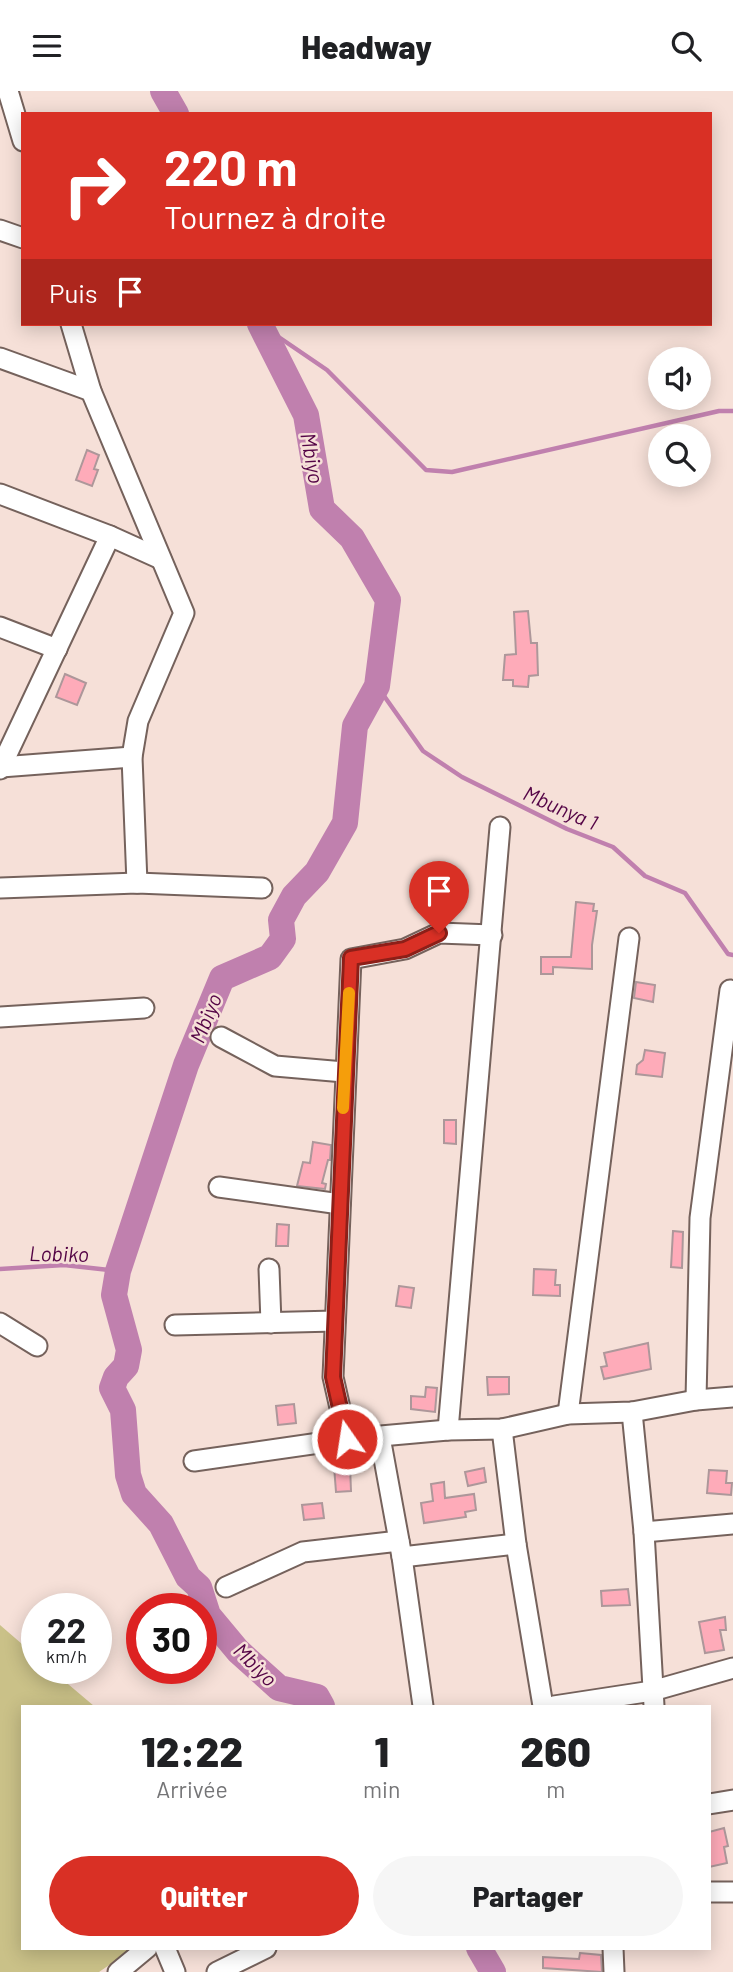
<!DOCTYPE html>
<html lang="fr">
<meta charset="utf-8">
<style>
:root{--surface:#fff;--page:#f6f6f6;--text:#202124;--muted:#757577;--accent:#d93025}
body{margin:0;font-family:Barlow,sans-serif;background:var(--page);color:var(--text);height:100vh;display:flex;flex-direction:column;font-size:26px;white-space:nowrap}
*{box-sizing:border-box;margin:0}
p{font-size:23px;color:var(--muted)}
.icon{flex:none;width:38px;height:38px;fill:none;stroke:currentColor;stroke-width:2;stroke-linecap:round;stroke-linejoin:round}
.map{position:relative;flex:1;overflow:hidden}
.sheet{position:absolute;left:21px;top:1614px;width:690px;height:245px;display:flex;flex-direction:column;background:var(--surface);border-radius:0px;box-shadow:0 4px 18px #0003}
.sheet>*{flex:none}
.guide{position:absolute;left:21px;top:21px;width:691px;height:214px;border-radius:0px;box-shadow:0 4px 18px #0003;background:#d93025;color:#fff;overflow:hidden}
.controls{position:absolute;left:648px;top:256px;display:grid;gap:14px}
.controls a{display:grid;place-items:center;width:63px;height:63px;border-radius:50%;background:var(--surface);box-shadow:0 4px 18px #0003;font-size:35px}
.speed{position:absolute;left:21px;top:1502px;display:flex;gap:14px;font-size:35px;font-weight:700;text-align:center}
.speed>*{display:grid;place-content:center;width:91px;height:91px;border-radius:50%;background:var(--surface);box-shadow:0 4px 18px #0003;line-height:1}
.speed small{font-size:18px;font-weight:400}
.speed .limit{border:10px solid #d22;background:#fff;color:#111}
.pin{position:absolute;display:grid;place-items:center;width:60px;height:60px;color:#fff;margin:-72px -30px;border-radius:50% 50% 50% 0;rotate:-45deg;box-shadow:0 0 7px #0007}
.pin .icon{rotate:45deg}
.me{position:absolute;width:77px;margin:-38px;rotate:347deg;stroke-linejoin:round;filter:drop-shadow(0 0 5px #0008)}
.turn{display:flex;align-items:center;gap:24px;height:147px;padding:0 28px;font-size:32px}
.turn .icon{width:91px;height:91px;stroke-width:2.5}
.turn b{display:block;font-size:49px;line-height:60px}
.then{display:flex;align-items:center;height:66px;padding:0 28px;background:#0003;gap:14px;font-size:26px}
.eta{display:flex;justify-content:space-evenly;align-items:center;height:119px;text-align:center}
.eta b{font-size:42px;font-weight:800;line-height:49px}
.primary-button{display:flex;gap:14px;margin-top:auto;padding:14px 28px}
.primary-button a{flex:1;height:80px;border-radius:42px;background:var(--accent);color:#fff;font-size:28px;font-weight:800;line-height:80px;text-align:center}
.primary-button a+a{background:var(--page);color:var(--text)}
header{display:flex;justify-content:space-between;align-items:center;height:91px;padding:0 28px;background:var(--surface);font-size:32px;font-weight:800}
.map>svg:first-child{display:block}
.green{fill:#cac188}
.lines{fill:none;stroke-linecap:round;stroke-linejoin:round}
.stream{stroke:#c080ae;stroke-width:4.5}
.river{stroke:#c080ae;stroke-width:26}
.building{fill:#feabb9;stroke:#ad979a;stroke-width:2}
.minor-casing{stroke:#75625c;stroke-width:23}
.minor{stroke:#fff;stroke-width:19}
.route-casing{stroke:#8d1f18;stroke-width:18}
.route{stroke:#d93025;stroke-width:12}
.slow{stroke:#f59e0b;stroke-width:12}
.labels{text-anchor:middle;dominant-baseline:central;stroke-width:5;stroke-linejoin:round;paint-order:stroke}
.water-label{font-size:21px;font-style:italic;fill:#540446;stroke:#f6e0d8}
</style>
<header><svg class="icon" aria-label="menu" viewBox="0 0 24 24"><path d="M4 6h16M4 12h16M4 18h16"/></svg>Headway<svg class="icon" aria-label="search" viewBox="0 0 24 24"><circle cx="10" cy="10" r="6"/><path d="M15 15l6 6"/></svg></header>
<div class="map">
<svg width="733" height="1881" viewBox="0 0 733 1881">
<rect width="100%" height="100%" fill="#f6e0d8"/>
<polygon class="green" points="0,1534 37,1566 37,1577 49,1577 94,1615 23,1615 23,1857 134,1857 99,1881 0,1881"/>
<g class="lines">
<g class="stream">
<polyline points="261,234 327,279 426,379 452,381 719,320 733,320"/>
<polyline points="377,595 423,660 462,686 567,738 613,756 645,785 685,802 728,863 733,864"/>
<polyline points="0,1178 64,1174 118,1180"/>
</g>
<g class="river">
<polyline points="163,0 176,23"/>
<polyline points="260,233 306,324 322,418 352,447 388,509 377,595 355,635 345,732 317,781 294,805 281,829 283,848 270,866 222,887 186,974 118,1180 114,1204 129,1259 126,1275 116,1286 112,1297 123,1319 128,1384 134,1403 161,1433 188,1486 199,1496 208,1524 238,1560 279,1597 317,1606 322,1615"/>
<polyline points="479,1857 493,1881"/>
</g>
</g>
<g class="building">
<polygon points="87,359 99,364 94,378 98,379 92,395 76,389"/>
<polygon points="528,520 531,552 537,552 538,584 529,585 528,596 513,595 513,589 503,589 505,564 516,563 514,521"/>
<polygon points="65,583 86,592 77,614 56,606"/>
<polygon points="576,811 594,813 593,820 597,820 592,854 592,878 553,876 553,883 541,883 541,866 571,866"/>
<polygon points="636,891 655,894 653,911 634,907"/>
<polygon points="645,959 665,962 662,986 636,983 637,974 643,969"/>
<polygon points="444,1029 456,1029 456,1053 444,1052"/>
<polygon points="313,1051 331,1054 330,1069 328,1069 322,1092 326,1093 325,1098 297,1095 303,1071 310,1072"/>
<polygon points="277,1133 289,1134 288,1155 276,1155"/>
<polygon points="673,1140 683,1141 682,1177 671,1176"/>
<polygon points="534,1178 556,1179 555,1194 560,1194 560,1205 533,1204"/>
<polygon points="399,1195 414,1197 411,1217 396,1215"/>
<polygon points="648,1252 651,1278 604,1288 601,1276 607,1275 604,1262"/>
<polygon points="487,1286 509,1286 509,1303 488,1304"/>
<polygon points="426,1296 437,1297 435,1321 411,1318 411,1305 425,1306"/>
<polygon points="294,1313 296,1332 278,1334 276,1315"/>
<polygon points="334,1375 350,1375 351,1400 336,1401"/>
<polygon points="484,1377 486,1391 468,1395 465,1381"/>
<polygon points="709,1379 727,1380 726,1392 732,1392 731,1404 707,1402"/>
<polygon points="444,1391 445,1407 474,1403 476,1419 465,1421 466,1426 424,1432 421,1412 433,1410 431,1393"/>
<polygon points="322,1412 324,1427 304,1429 302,1414"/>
<polygon points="628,1498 630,1514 602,1515 601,1500"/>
<polygon points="725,1526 726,1539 720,1539 724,1559 705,1562 699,1531"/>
<polygon points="724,1737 728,1755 724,1756 727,1772 709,1776 709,1741"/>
<polygon points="580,1862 601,1864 602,1881 543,1877 543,1866 579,1868"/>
</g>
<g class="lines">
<g class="minor-casing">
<g id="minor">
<polyline points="8,0 23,50"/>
<polyline points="0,139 23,147"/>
<polyline points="71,233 91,300 184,522 138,630 132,666 137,792"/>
<polyline points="0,267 91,300"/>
<polyline points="0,403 110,445 161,468"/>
<polyline points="0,536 57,558"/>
<polyline points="1,676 132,666"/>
<polyline points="0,678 110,445"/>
<polyline points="0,797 137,792 262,797"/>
<polyline points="0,926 144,917"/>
<polyline points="221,946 275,975 344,981"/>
<polyline points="219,1096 340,1113"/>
<polyline points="269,1178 271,1232"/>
<polyline points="0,1232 37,1255"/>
<polyline points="175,1234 335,1230"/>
<polyline points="696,1309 700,1127 730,899"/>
<polyline points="632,1321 644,1441 654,1615"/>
<polyline points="568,1323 629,847"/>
<polyline points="502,1338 516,1453 543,1615"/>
<polyline points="448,1339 500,736"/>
<polyline points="380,1346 402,1466 423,1615"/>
<polyline points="347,1348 333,1286 351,868 405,858 439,842 492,844"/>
<polyline points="194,1370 347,1348 448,1339 502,1338 568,1323 632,1321 696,1309 733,1306"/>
<polyline points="644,1441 733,1433"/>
<polyline points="402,1466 516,1453"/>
<polyline points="226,1496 303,1461 399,1450"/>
<polyline points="554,1615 652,1600 733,1577"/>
<polyline points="709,1713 733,1709"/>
<polyline points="709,1801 733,1801"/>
<polyline points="165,1857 175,1881"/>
<polyline points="613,1857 614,1881"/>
<polyline points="118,1881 147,1857"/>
<polyline points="217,1881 266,1857"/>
</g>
</g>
<use href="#minor" class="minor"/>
</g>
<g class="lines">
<g class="route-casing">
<polyline id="route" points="347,1348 333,1286 351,867 405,858 439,842"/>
</g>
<use href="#route" class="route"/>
<polyline class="slow" points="343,1017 349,902"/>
</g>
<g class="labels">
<g class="water-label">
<text transform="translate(313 367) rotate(80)">Mbiyo</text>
<text transform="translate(561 716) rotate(24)">Mbunya 1</text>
<text transform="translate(205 927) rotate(-68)">Mbiyo</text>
<text transform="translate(59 1162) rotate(1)">Lobiko</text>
<text transform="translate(256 1573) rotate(45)">Mbiyo</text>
</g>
</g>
</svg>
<div class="controls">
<a><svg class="icon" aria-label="sound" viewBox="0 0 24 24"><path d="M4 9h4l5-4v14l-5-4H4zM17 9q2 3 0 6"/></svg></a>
<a><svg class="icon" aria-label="search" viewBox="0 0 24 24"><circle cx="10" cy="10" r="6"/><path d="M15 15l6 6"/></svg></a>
</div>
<div class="speed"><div>22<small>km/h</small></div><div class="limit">30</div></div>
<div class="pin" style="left:439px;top:842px;background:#d93025"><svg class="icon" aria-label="arrive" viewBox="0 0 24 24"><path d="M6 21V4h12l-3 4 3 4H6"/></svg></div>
<svg class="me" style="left:347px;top:1348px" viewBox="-20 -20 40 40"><circle r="17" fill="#d93025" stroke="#fff" stroke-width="3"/><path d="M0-11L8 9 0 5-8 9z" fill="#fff"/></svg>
<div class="guide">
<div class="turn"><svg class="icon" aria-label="right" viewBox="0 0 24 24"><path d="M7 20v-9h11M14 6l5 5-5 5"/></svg><div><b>220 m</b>Tournez à droite</div></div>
<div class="then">Puis<svg class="icon" aria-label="arrive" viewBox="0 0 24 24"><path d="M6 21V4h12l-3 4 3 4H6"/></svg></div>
</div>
<section class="sheet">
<div class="eta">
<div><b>12:22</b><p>Arrivée</p></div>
<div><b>1</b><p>min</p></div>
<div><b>260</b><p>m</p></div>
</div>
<div class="primary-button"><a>Quitter</a><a>Partager</a></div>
</section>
</div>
